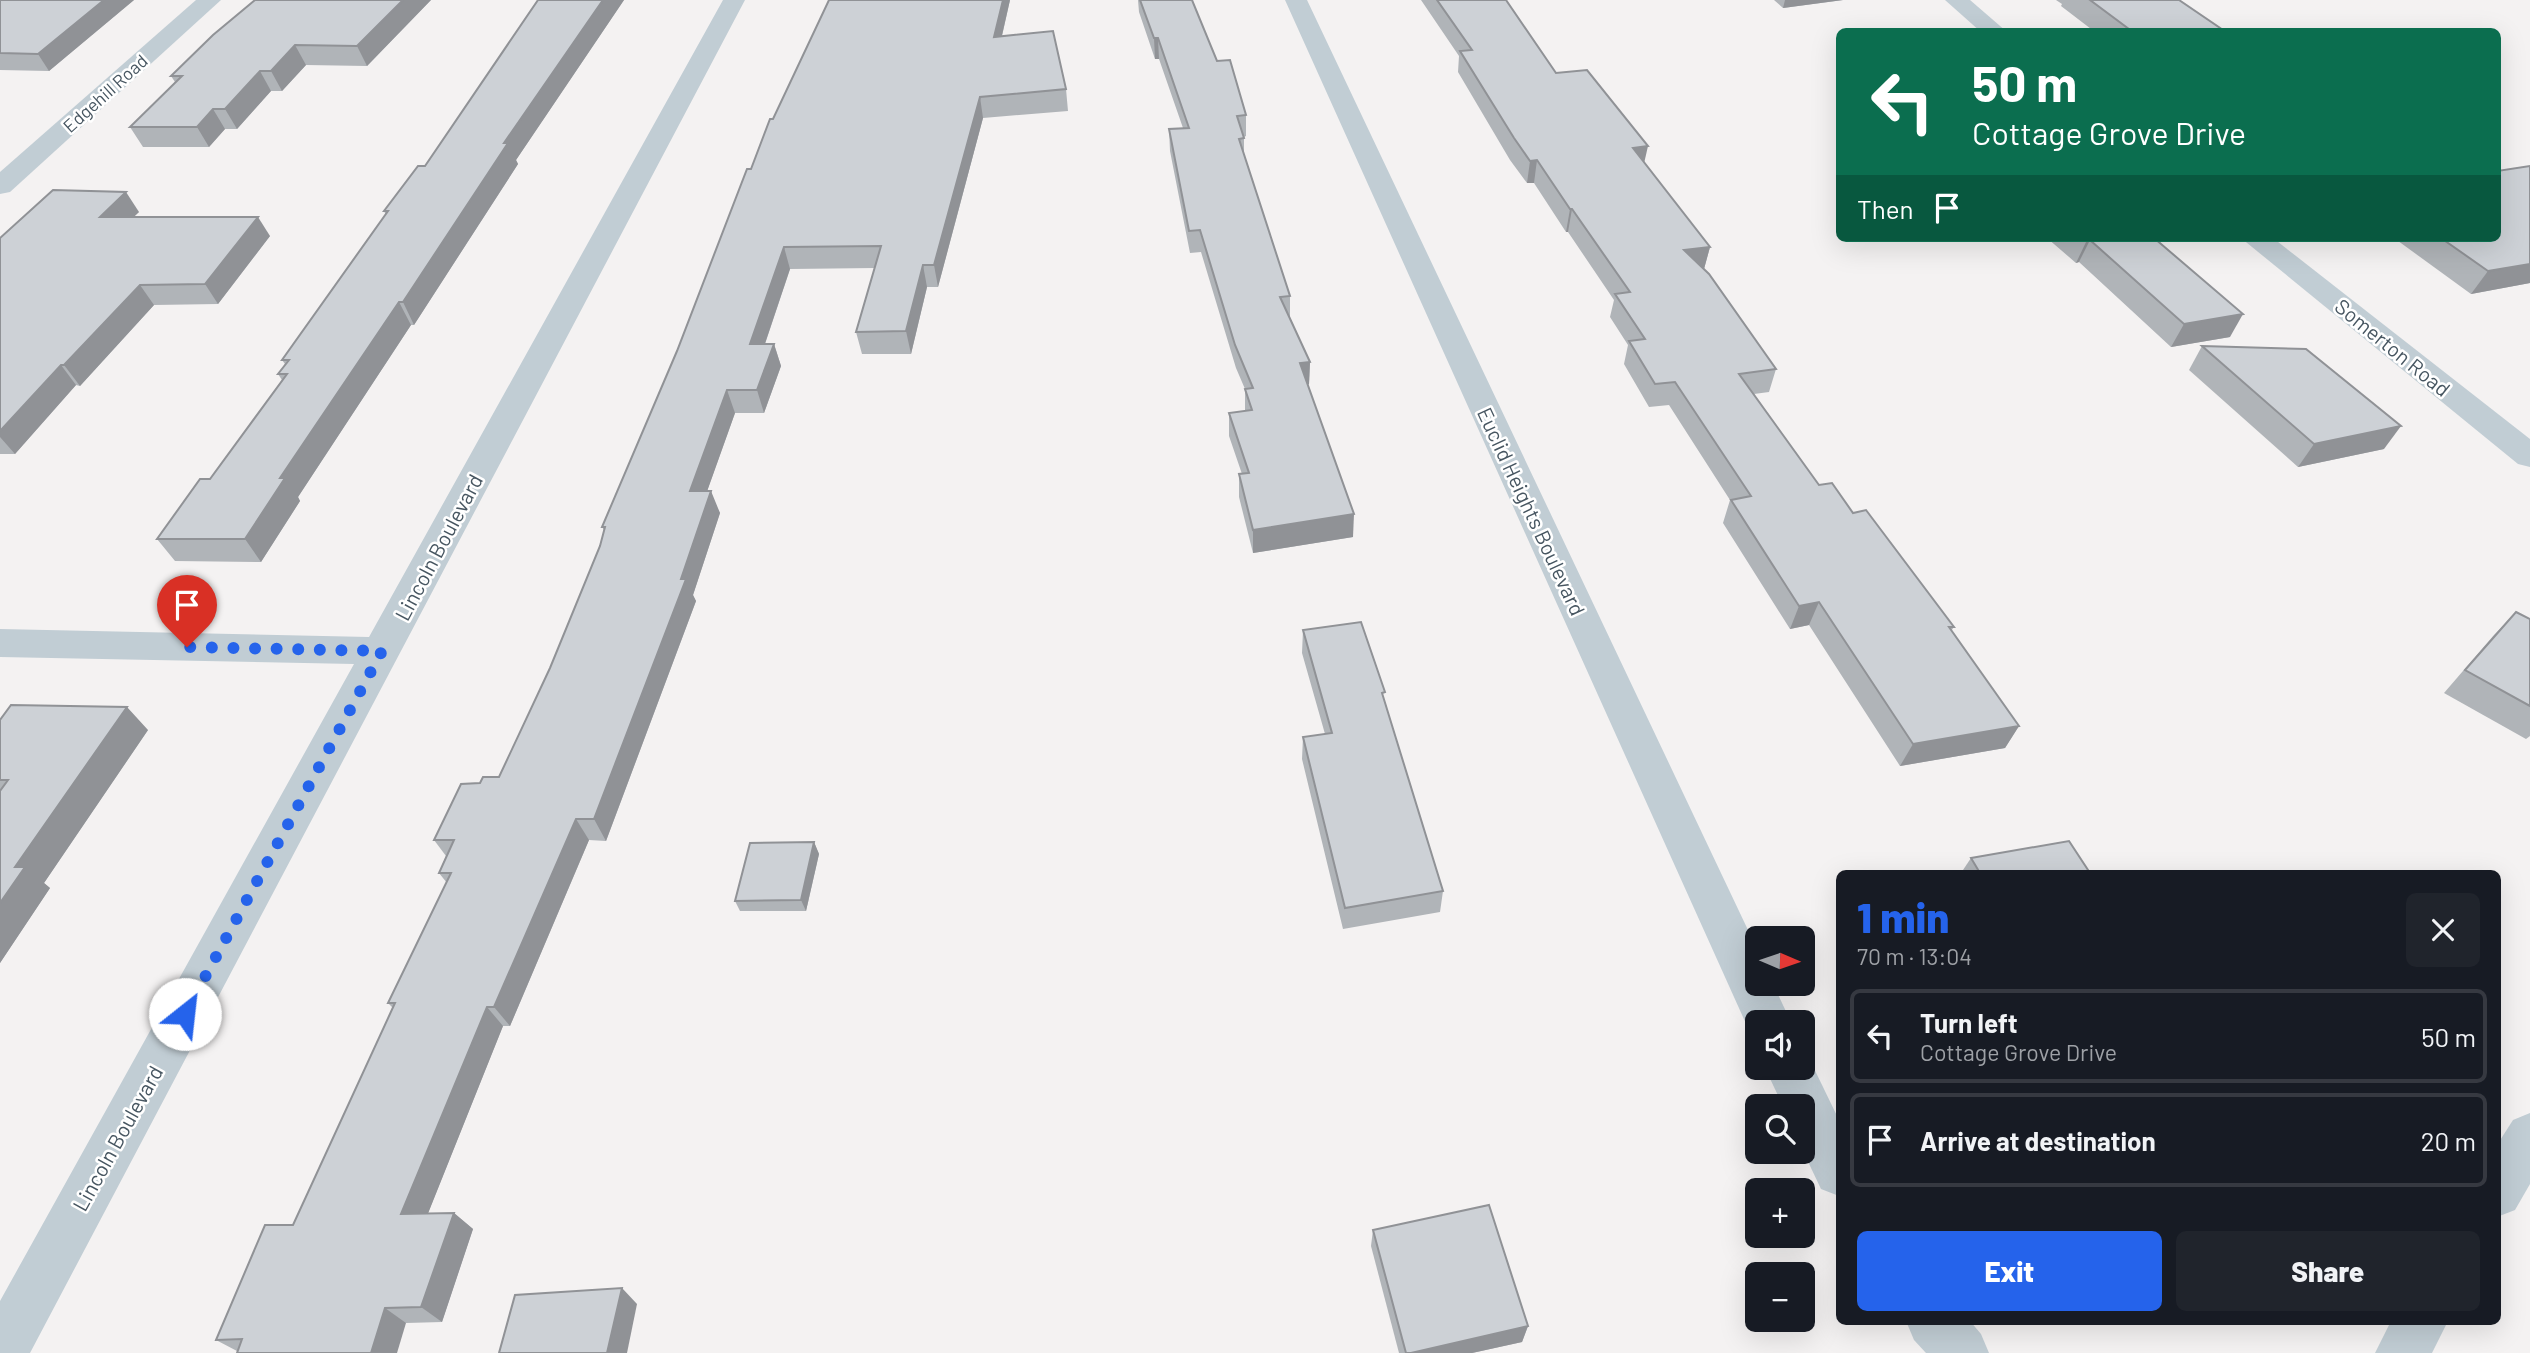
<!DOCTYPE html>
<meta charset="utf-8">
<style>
:root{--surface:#171b24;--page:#20242c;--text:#f1f3f6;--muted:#9ea1a6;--line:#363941;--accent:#2563eb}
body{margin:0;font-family:Barlow,sans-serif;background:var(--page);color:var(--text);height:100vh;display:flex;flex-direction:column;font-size:26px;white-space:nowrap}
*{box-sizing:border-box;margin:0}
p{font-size:23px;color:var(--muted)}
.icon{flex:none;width:38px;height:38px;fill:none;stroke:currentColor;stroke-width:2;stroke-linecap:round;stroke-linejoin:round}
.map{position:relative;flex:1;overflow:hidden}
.panel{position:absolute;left:1836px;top:870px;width:665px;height:455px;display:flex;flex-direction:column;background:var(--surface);border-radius:10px;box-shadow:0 7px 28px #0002}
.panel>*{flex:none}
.banner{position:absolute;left:1836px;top:28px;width:665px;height:214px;border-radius:10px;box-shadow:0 7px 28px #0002;background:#0b6e4f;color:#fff;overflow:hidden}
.needle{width:46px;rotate:92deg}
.buttons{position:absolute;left:1745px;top:926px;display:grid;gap:14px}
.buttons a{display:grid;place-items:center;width:70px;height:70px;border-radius:10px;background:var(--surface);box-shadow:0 7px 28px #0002;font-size:35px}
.pin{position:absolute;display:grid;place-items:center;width:60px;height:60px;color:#fff;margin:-72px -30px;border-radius:50% 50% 50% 0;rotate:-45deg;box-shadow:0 0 7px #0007}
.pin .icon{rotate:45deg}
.me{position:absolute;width:77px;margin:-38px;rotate:29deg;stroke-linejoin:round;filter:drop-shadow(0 0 5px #0008)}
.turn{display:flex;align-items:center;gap:24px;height:147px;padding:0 21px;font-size:32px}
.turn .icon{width:91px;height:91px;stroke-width:2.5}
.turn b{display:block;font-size:49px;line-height:60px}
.then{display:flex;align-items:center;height:66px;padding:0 21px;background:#0003;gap:14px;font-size:26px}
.round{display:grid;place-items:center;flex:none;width:74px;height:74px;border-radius:10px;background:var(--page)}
.head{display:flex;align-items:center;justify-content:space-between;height:119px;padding:0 21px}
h1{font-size:42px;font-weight:800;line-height:52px;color:var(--accent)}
.action{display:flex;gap:14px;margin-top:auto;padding:14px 21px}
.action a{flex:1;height:80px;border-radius:10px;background:var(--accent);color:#fff;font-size:28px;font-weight:800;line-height:80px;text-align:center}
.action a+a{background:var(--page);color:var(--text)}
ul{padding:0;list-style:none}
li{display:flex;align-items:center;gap:21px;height:94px;margin:0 14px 10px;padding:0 7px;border:4px solid var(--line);border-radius:10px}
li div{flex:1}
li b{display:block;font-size:26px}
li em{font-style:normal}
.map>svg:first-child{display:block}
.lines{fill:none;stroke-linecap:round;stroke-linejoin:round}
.minor{fill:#c1cdd4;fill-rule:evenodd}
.tertiary{fill:#c1cdd4;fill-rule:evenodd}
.wall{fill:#b0b4b8}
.shaded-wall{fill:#909296}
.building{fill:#cdd1d6;stroke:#909296;stroke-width:2}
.route{stroke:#2563eb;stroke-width:12;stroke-dasharray:0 21.6}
.labels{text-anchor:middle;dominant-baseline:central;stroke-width:5;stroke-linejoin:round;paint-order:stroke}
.far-street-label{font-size:18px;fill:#475661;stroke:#fff}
.street-label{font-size:21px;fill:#475661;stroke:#fff}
</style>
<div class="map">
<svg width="2530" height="1353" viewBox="0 0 2530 1353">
<rect width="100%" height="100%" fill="#f4f2f2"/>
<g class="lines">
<g class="minor">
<polygon points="196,0 221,0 10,192 0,194 0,172"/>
<polygon points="723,0 745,0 30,1353 0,1353 0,1301 354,664 0,657 0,629 369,637"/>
<polygon points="1945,0 1970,0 2007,32 1981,32"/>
<polygon points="2241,238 2273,238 2530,439 2530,467 2518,464"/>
</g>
<g class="tertiary">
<polygon points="1285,0 1307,0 1757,949 1757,984 1773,984 1791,1022 1757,1022 1757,1039 1752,1037"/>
<polygon points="1802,1051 1806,1052 1839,1120 1839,1196 1821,1189 1802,1149 1802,1106 1783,1106 1765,1068 1802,1068"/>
<polygon points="2530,1113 2530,1184 2515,1210 2497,1217 2497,1145 2513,1120"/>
<polygon points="1906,1321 1970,1321 1981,1334 1989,1353 1926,1353 1914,1340"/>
<polygon points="2391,1321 2448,1321 2432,1353 2375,1353"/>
</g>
</g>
<g class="wall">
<polygon points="0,0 134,0 49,71 0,70"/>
<polygon points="255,0 431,0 367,66 306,65 282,91 271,91 237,129 225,129 209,147 143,147 130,127 175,82 171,76"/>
<polygon points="538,0 624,0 516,160 518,164 414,325 411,325 298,497 300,501 261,562 175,561 157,539 210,479 282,380 278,374 285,364 282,360 386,215 384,211 425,166"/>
<polygon points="1010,0 1002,36 1066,89 1068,111 983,118 938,287 927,287 911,354 862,354 856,332 875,268 790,269 765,344 774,344 781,366 764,413 735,413 707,491 720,513 693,595 696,601 606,841 589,840 510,1026 503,1026 428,1213 454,1213 473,1229 442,1322 406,1323 237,1351 216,1340 293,1225 393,1008 388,1003 447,883 439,873 446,856 434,840 480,783 499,777 550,668 600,546 604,530 602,527 677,351 751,169 773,119"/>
<polygon points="1138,0 1192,0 1217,61 1246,115 1246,136 1244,137 1244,156 1290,296 1290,318 1310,362 1309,384 1308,385 1353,537 1253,553 1239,497 1239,474 1242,474 1229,436 1229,413 1245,411 1245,389 1236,368 1201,252 1190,253 1170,151 1169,129 1183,128 1159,59 1155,59 1139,12"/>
<polygon points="1421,0 1506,0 1556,73 1644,162 1710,247 1704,269 1776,369 1769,392 1754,394 1819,485 1853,513 1954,627 1951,631 2019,726 2005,748 1900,766 1809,625 1790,629 1723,523 1730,500 1669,405 1649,407 1624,364 1628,345 1610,317 1614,300 1568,232 1566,232 1534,183 1527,183 1510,160 1458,72 1459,56"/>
<polygon points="1774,0 1843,0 1783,8"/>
<polygon points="2056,0 2179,0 2226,32 2095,32 2061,6 2062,4"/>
<polygon points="2530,166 2530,283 2471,294 2394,238 2497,238"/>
<polygon points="139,212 133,217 270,236 218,304 154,305 80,386 76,385 15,454 0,454 0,238"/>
<polygon points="2047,238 2154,238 2230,337 2171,347 2079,262 2076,263"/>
<polygon points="2202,346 2384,449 2298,467 2189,370"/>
<polygon points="2516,612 2530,619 2530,736 2526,739 2444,693 2494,635"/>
<polygon points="1303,630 1384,700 1443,891 1440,912 1343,929 1302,759 1303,737 1325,734 1302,653"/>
<polygon points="0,720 148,730 44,883 50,888 0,963"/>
<polygon points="814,842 819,854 806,911 740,911 735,901"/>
<polygon points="1971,858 2090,873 1961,873"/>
<polygon points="1373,1230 1528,1326 1522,1342 1472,1353 1399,1353 1371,1246"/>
</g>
<g class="shaded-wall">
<polygon points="104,0 134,0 49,71 38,54"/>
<polygon points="403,0 431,0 367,66 357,46"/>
<polygon points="603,0 624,0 516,160 518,164 414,325 403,302 504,143"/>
<polygon points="1003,0 1010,0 997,57 994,37"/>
<polygon points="1785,0 1843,0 1783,8"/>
<polygon points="1154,38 1158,38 1159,59 1155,59"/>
<polygon points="295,45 306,65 282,91 271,71"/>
<polygon points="260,71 271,91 237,129 225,109"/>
<polygon points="980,97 983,118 938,287 934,265"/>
<polygon points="213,109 225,129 209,147 197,127"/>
<polygon points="1648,146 1643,168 1633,148"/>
<polygon points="1537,160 1534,183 1527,183 1530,161"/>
<polygon points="126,192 139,212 113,237 100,217"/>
<polygon points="1570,209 1572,209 1568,232 1566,232"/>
<polygon points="258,217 270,236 218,304 205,284"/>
<polygon points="2087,240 2090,240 2079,262 2076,263"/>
<polygon points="784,247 790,269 757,367 750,344"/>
<polygon points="1710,247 1704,269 1684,250"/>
<polygon points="2530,264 2530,283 2471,294 2488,271"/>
<polygon points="923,265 927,287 911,354 906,331"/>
<polygon points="140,285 154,305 80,386 64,365"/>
<polygon points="399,302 411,325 298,497 300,501 261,562 245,539 280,478"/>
<polygon points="2243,314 2230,337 2171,347 2184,324"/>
<polygon points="774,344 781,366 764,413 757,390"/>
<polygon points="1310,362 1309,384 1300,386 1300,363"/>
<polygon points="61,365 76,385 15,454 0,437 0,431"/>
<polygon points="727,390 735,413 699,514 690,491"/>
<polygon points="2401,426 2384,449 2298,467 2314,444"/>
<polygon points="711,491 720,513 693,595 696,601 606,841 594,819 681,579"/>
<polygon points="1354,514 1353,537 1253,553 1253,530"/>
<polygon points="1819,602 1809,625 1790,629 1799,606"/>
<polygon points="127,707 148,730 44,883 50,888 0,963 0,903 15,867"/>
<polygon points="2019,726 2005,748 1900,766 1913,744"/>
<polygon points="576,819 589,840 510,1026 494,1007"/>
<polygon points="814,842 819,854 806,911 801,900"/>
<polygon points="487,1007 503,1026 421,1231 401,1214"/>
<polygon points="454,1213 473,1229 442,1322 421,1307"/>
<polygon points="622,1288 637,1304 627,1353 607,1353"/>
<polygon points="385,1308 406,1323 397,1353 371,1353"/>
<polygon points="1528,1326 1522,1342 1472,1353 1411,1353"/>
</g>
<g class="building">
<polygon points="0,0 104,0 38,54 0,53"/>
<polygon points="255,0 403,0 357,46 295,45 271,71 260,71 225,109 213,109 197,127 130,127 182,76 171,76 213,35"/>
<polygon points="538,0 603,0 504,143 508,143 403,302 399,302 280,478 285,478 245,539 157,539 200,479 210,479 287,374 278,374 289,360 282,360 388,211 384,211 418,166 425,166"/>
<polygon points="829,0 1003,0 994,37 1053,31 1066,89 980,97 934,265 923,265 906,331 856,332 881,246 784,247 750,344 774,344 757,390 727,390 690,491 711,491 681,579 686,579 594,819 576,819 494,1007 487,1007 401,1214 454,1213 421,1307 385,1308 371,1353 237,1353 242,1339 216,1340 265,1225 293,1225 395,1003 388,1003 451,873 439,873 454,840 434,840 461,784 480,783 483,777 499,777 550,668 600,546 605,527 602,527 677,351 747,169 751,169 770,119 773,119"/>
<polygon points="1140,0 1192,0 1217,61 1230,60 1246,115 1237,116 1244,138 1239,139 1290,296 1280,297 1310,362 1300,363 1354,514 1253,530 1239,474 1249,473 1229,413 1252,410 1245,389 1253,388 1235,345 1200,230 1189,231 1169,129 1189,128 1158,38 1154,38"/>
<polygon points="1437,0 1506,0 1556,73 1587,70 1648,146 1633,148 1710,247 1684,250 1709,274 1776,369 1739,374 1819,485 1832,483 1853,513 1866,510 1954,627 1949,627 2019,726 1913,744 1819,602 1799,606 1731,500 1751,496 1675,382 1655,384 1629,341 1645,339 1615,294 1630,292 1572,209 1570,209 1537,160 1530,161 1514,138 1460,51 1472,50"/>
<polygon points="2090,0 2179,0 2226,32 2133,32"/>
<polygon points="2530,166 2530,264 2488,271 2441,238 2497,238 2497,171"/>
<polygon points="53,190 126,192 100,217 258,217 205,284 140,285 64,365 61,365 0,431 0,238"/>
<polygon points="2084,238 2154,238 2243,314 2184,324 2090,240 2087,240"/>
<polygon points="2202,346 2306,349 2401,426 2314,444"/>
<polygon points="2516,612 2530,619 2530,706 2465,670"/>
<polygon points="1361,622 1385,692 1382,693 1443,891 1345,908 1303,737 1332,733 1303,630"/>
<polygon points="11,705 127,707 15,867 25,867 0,903 0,791 8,780 0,780 0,720"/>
<polygon points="2069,841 2090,873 1980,873 1971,858"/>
<polygon points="814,842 801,900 735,901 750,843"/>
<polygon points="1489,1205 1528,1326 1411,1353 1406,1353 1373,1230"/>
<polygon points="622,1288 607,1353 499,1353 515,1295"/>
</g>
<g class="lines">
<polyline class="route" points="185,1014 382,651 187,647"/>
</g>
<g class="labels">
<g class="far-street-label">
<text transform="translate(105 93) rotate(-42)">Edgehill Road</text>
</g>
<g class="street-label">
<text transform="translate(2393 347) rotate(39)">Somerton Road</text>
<text transform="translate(1532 511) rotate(65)">Euclid Heights Boulevard</text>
<text transform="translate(438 547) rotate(-62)">Lincoln Boulevard</text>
<text transform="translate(117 1138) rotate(-61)">Lincoln Boulevard</text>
</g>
</g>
</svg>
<div class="buttons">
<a><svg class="needle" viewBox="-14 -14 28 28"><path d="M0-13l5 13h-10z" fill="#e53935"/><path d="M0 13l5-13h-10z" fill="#9ea1a6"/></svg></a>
<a><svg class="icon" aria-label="sound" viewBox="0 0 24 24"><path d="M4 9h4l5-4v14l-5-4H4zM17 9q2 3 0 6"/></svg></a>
<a><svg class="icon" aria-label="search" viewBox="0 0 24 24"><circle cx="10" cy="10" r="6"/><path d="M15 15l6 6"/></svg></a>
<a>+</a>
<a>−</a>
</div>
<div class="pin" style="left:187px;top:647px;background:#d93025"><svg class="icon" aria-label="arrive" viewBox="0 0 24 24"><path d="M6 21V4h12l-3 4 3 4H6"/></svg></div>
<svg class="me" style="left:185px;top:1014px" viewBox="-20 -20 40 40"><circle r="19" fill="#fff"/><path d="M0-13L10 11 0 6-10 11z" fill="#2563eb"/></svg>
<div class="banner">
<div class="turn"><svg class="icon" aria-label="left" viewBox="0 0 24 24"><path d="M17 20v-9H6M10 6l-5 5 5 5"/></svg><div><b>50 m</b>Cottage Grove Drive</div></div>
<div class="then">Then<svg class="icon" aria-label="arrive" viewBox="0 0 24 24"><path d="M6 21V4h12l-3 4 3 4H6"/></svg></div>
</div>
<section class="panel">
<div class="head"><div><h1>1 min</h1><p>70 m · 13:04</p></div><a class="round"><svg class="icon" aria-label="close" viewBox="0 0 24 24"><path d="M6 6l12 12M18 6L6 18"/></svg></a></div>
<ul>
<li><svg class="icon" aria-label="left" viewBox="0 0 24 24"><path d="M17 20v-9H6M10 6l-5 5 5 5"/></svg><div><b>Turn left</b><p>Cottage Grove Drive</p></div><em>50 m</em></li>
<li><svg class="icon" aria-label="arrive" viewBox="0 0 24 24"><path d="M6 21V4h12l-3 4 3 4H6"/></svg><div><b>Arrive at destination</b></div><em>20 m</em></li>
</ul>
<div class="action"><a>Exit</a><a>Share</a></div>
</section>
</div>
